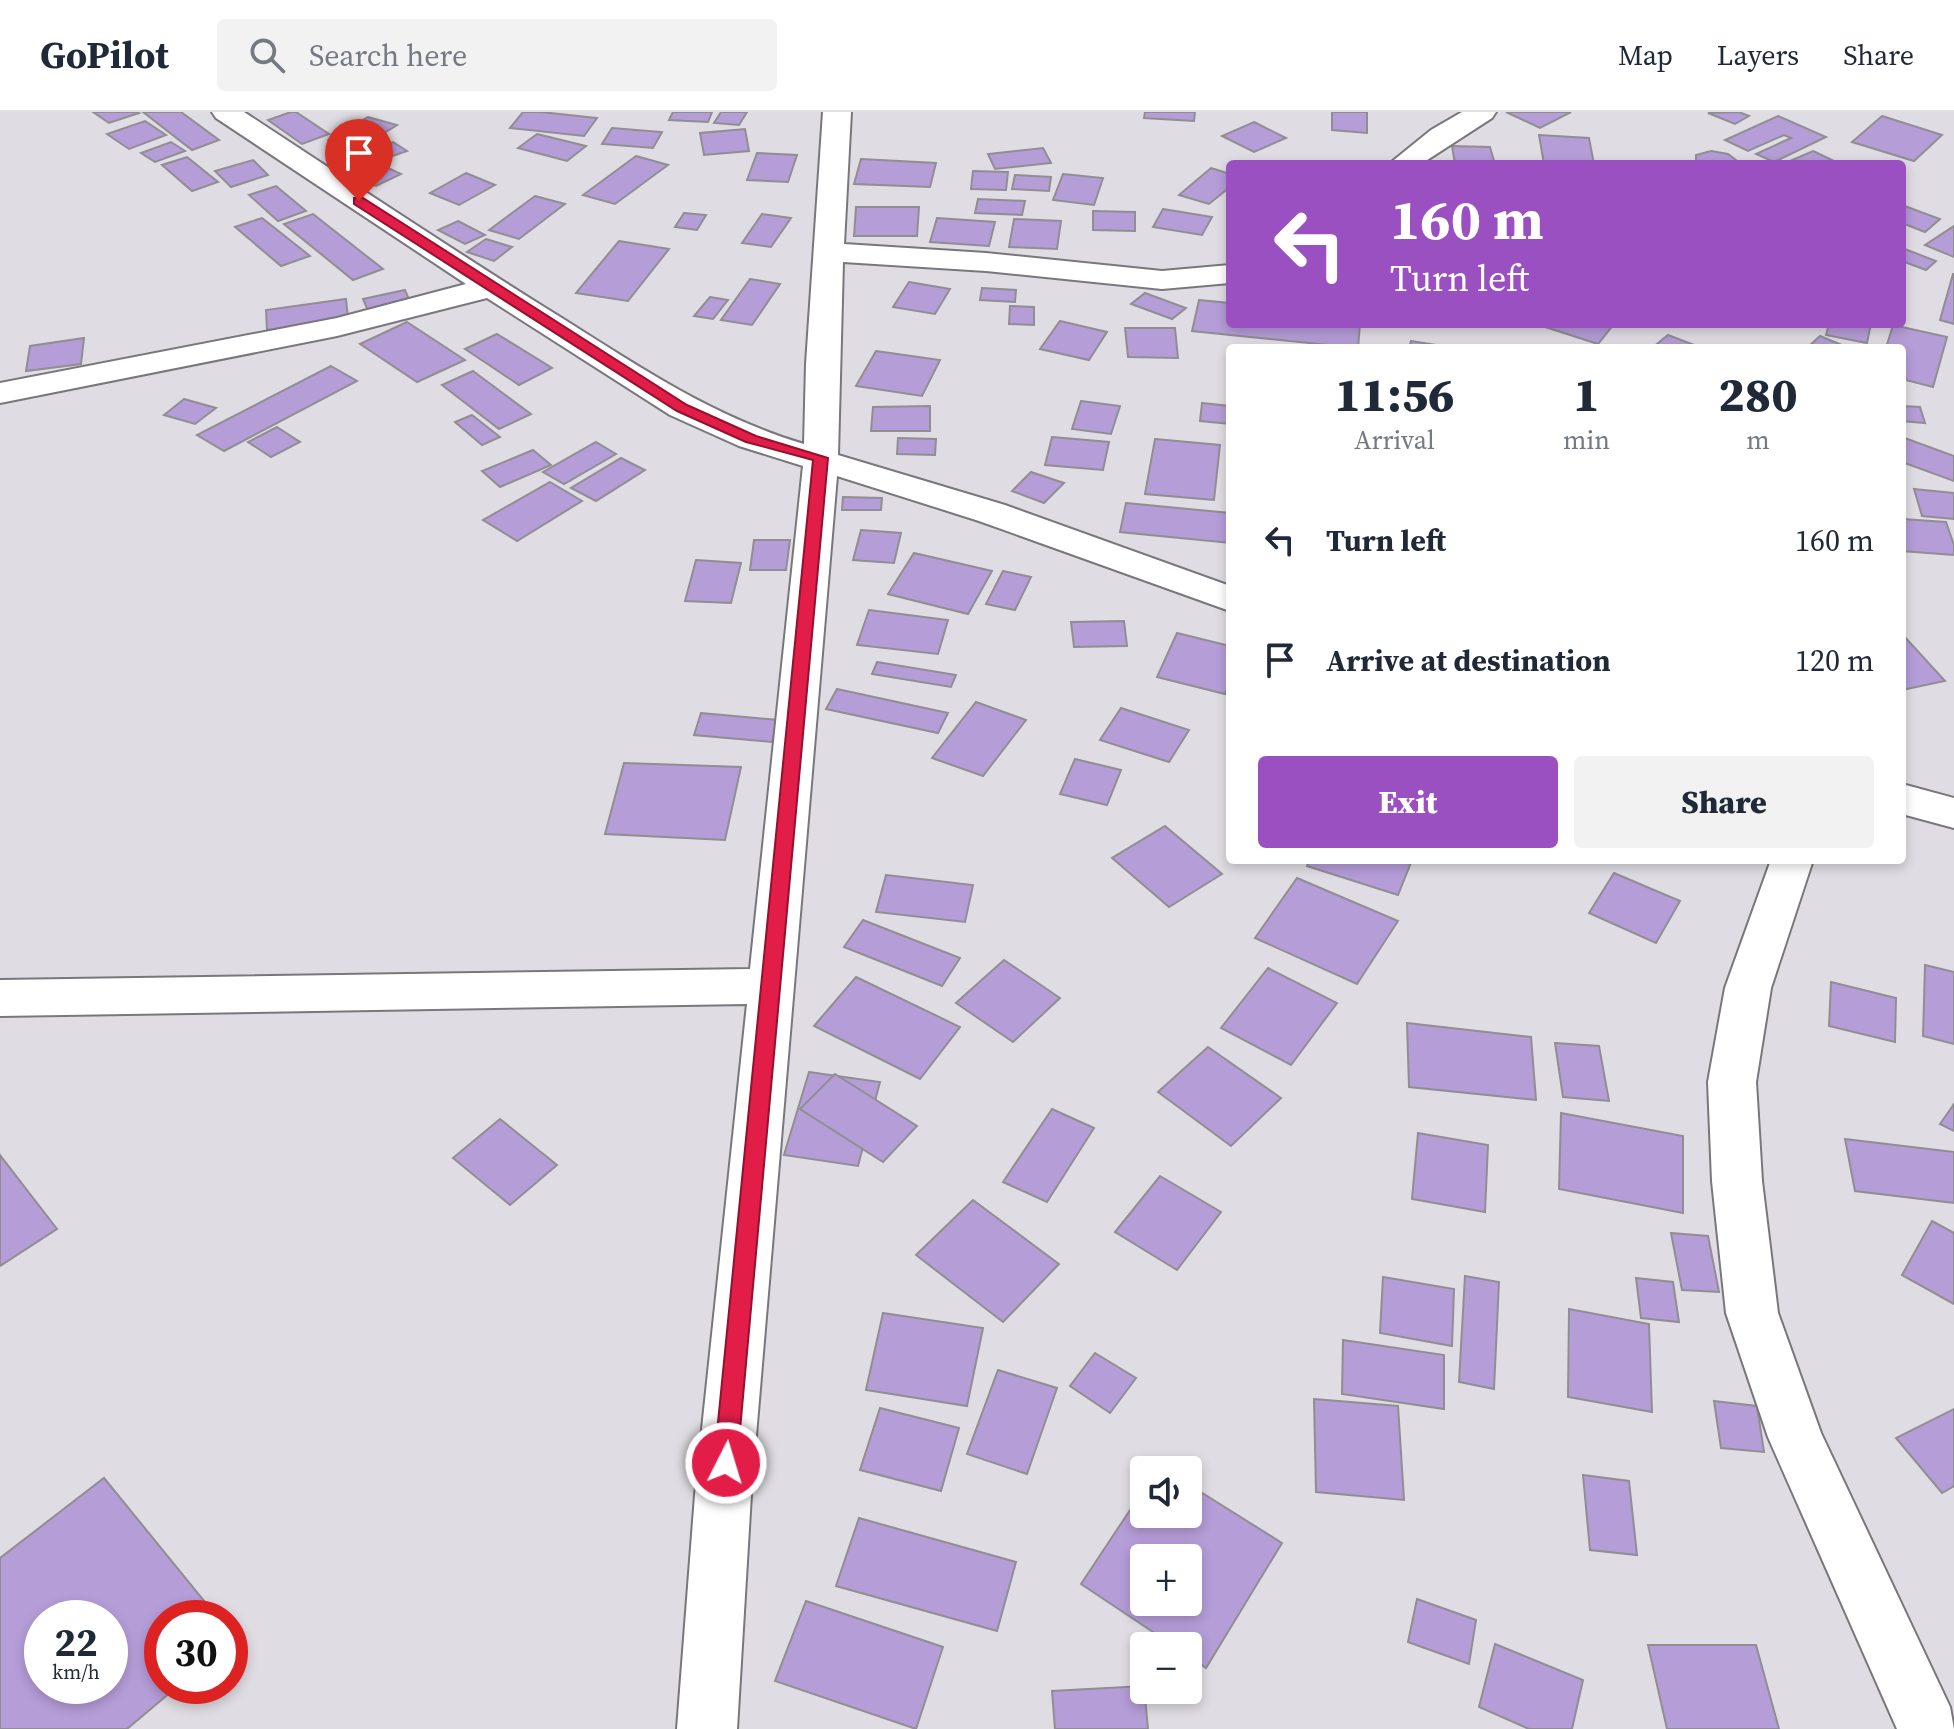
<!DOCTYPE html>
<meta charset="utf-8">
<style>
:root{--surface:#fff;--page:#f2f2f3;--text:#1f2937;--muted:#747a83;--line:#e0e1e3;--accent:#9b50c2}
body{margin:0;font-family:"Source Serif 4",serif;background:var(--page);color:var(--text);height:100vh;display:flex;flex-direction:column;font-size:30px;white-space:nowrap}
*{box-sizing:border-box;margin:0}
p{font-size:26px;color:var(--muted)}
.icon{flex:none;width:44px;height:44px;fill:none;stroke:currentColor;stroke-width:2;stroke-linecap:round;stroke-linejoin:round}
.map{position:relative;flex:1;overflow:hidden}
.drawer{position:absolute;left:1226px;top:232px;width:680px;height:520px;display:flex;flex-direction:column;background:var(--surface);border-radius:8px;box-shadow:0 4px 12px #0003}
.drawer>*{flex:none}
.top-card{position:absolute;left:1226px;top:48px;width:680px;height:168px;border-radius:8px;box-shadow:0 4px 12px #0003;background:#9b50c2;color:#fff;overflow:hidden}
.controls{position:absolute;left:1130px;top:1344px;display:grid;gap:16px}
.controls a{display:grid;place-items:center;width:72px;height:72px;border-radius:8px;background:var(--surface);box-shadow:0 4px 12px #0003;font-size:40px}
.speed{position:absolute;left:24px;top:1488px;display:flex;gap:16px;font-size:40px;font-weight:700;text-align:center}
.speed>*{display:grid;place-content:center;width:104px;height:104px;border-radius:50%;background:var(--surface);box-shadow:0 4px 12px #0003;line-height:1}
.speed small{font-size:20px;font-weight:400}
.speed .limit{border:12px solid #d22;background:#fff;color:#111}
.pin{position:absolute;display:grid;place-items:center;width:68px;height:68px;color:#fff;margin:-82px -34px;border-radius:50% 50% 50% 0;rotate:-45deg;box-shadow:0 0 8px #0007}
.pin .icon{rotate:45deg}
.me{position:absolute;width:88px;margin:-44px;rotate:5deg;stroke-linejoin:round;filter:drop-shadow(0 0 6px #0008)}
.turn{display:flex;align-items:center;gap:28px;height:168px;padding:0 32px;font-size:36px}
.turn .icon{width:104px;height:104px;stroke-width:2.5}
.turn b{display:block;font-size:56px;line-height:68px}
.eta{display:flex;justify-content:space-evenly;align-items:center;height:136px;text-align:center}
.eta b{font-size:48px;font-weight:800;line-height:56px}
.button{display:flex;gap:16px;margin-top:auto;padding:16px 32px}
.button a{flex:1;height:92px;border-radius:8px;background:var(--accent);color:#fff;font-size:32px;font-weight:800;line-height:92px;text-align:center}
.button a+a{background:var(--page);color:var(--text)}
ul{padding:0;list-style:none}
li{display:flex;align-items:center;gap:24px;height:120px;padding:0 32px}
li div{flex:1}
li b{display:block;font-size:30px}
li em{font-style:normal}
header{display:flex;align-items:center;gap:48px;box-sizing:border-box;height:112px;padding:0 40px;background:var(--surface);border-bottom:2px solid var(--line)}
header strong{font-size:38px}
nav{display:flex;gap:44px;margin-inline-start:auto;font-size:28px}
.search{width:560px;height:72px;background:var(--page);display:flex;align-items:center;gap:20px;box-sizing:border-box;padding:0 28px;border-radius:8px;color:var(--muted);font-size:30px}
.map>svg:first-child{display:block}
.building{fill:#b59dd8;stroke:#908e93;stroke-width:2;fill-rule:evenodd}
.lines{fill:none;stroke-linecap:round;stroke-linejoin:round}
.minor-casing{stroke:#79777c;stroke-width:4}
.minor{fill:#fff;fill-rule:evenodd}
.route{fill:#e11d48;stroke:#92132f;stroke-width:2}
</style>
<header>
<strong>GoPilot</strong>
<div class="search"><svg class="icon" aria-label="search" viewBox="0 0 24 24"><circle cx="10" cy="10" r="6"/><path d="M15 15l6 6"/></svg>Search here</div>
<nav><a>Map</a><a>Layers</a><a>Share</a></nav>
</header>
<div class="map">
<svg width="1954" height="1617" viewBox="0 0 1954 1617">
<rect width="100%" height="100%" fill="#dfdde3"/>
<g class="building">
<polygon points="93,0 137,0 139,1 109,11"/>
<polygon points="143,0 181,0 219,28 192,38"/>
<polygon points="291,0 296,0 329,22 302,32 268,8"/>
<polygon points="523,0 541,0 597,6 584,24 510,16"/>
<polygon points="673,0 712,0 708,10 669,8"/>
<polygon points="721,0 747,0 739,13 714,11"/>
<polygon points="1145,0 1195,0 1194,9 1144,6"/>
<polygon points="1332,0 1367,0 1367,21 1332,18"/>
<polygon points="1506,0 1571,0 1540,16"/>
<polygon points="1739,0 1749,4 1735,12 1708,1"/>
<polygon points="1778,4 1826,25 1774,50 1756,42 1791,26 1784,23 1748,39 1725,28"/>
<polygon points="1882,4 1942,23 1914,49 1852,30"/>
<polygon points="368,5 397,13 358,37 329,28"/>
<polygon points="145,9 166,23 129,37 107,22"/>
<polygon points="1254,10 1286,26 1254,40 1222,24"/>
<polygon points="612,16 662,20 653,36 602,32"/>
<polygon points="745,17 749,39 704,43 700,21"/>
<polygon points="537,22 586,34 567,49 518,36"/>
<polygon points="1539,23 1589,26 1594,52 1544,52"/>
<polygon points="171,30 185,39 155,50 141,41"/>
<polygon points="393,30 407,39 384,47 371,39"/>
<polygon points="1452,34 1490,35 1494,49 1531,52 1455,52"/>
<polygon points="1043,36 1051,51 995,57 988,42"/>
<polygon points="1711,39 1728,42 1741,52 1696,52 1696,43"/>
<polygon points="1813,39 1834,49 1827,52 1783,52"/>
<polygon points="757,41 797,43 788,70 747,68"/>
<polygon points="636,44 668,53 615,92 583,83"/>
<polygon points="187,45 218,70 192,79 162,53"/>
<polygon points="365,45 401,62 376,74 340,57"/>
<polygon points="861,47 936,51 930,75 854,72"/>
<polygon points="253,48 268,63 231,75 215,59"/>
<polygon points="1211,56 1230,62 1230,75 1209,92 1179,83"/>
<polygon points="973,59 1008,60 1006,78 971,77"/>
<polygon points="466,61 495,73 459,93 430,81"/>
<polygon points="1063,62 1103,66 1094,93 1053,88"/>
<polygon points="1015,63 1051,65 1049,79 1012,77"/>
<polygon points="276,74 306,99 278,109 249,83"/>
<polygon points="535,84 565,92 519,127 489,118"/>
<polygon points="978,87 1025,89 1022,103 975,101"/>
<polygon points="1902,93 1940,107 1925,120 1902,111"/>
<polygon points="856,95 919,95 917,124 854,124"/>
<polygon points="1163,97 1212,105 1202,123 1153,115"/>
<polygon points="1093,99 1135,100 1135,119 1093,118"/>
<polygon points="684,101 706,103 697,118 675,115"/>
<polygon points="313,102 383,157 353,168 284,112"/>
<polygon points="762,102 791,106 771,135 742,131"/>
<polygon points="262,106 310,144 281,154 235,115"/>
<polygon points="937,106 995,110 989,134 930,130"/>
<polygon points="1014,107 1061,109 1057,137 1009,135"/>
<polygon points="458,109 485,123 465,132 438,118"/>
<polygon points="1954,114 1954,145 1925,133"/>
<polygon points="486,127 512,135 494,149 467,140"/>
<polygon points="619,129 669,137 628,189 576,181"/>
<polygon points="1902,136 1936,149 1926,158 1902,149"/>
<polygon points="1953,162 1954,162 1954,212 1940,208"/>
<polygon points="750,167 780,172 752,213 721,208"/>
<polygon points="909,170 950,177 935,202 893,195"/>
<polygon points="982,176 1016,178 1015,190 980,188"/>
<polygon points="405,178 411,192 369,201 363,187"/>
<polygon points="1145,181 1186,196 1172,207 1131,192"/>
<polygon points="710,185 728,188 713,207 694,204"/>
<polygon points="346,187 348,206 267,218 266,198"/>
<polygon points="1199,188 1230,191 1230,212 1360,212 1358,236 1192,219"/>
<polygon points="1010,194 1034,195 1034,213 1009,212"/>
<polygon points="1060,209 1107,220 1089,248 1040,237"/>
<polygon points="407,210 465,248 417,270 360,232"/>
<polygon points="1536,212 1614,212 1598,232"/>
<polygon points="1829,212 1871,212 1867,231 1826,223"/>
<polygon points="1893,213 1947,225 1933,275 1902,267 1902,236 1886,236"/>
<polygon points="1125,216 1175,216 1178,246 1128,245"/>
<polygon points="497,222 552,256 519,273 465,237"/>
<polygon points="1668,223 1702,236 1652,236"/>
<polygon points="1820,224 1849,236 1808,235"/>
<polygon points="84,226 81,252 26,259 30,234"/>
<polygon points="1411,229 1455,236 1409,236"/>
<polygon points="876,239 940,248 922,284 856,274"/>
<polygon points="331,254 357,269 224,339 197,323"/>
<polygon points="473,259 531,302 499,317 442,273"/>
<polygon points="184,287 216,296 195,312 164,303"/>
<polygon points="1081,289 1120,294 1111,322 1072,317"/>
<polygon points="1202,291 1230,294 1230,312 1200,309"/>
<polygon points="930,294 930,319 871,319 873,295"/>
<polygon points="1902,294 1920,295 1925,311 1902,309"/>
<polygon points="472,303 500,325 482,333 455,310"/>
<polygon points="277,315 300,330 271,345 248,330"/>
<polygon points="1052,325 1109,330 1103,358 1045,353"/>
<polygon points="1902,325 1954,344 1954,369 1902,350"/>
<polygon points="898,326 936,327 935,343 897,342"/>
<polygon points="1155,327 1220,333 1214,388 1145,382"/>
<polygon points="596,330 616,342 564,372 543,360"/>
<polygon points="533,338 551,353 500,375 482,359"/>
<polygon points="621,346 645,358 596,389 571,376"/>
<polygon points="1031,360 1064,371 1044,391 1012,379"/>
<polygon points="550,370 582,389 517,429 483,408"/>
<polygon points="1914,377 1954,381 1954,407 1922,404"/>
<polygon points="843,385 882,386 881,398 842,398"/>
<polygon points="1126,391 1230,401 1230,431 1120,420"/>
<polygon points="1902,407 1946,410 1954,433 1954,443 1902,439"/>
<polygon points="861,418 901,421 894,451 853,448"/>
<polygon points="754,428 790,428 786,458 750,458"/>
<polygon points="914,441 992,459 968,502 888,482"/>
<polygon points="696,448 741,451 731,491 685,489"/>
<polygon points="1003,459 1031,465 1015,498 986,492"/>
<polygon points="869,498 948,508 938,542 857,533"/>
<polygon points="1124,509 1127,534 1074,535 1071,510"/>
<polygon points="1177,521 1230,534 1230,571 1225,582 1157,565"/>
<polygon points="1902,523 1903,523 1945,569 1902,578"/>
<polygon points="877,550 956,563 951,575 872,562"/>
<polygon points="837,577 948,601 938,621 826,597"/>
<polygon points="976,590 1026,608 983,664 932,646"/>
<polygon points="1121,596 1189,618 1169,650 1100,628"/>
<polygon points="701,601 778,608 772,630 694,623"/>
<polygon points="1075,647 1121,658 1107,693 1060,682"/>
<polygon points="624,651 741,655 725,728 605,722"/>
<polygon points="1165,714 1222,762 1169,795 1112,746"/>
<polygon points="1309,748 1412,748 1398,783 1307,754"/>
<polygon points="1614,761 1680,789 1656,831 1589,801"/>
<polygon points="886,763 973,773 965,810 876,800"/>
<polygon points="1297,766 1398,809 1357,872 1255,826"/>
<polygon points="863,808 960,846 942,874 844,835"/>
<polygon points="1004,848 1060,886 1013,930 956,891"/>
<polygon points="1925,853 1954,860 1954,932 1923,924"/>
<polygon points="1268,856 1337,891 1291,953 1221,916"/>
<polygon points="856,865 960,915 920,967 814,914"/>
<polygon points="1831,870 1896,886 1895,930 1829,914"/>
<polygon points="1407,911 1531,925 1536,988 1409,975"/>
<polygon points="1555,931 1599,934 1609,989 1563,985"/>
<polygon points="1208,935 1281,986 1231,1034 1158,980"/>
<polygon points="809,960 880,970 858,1054 784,1043"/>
<polygon points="835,962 917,1014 883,1050 800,997"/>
<polygon points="1954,992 1954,1019 1940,1012"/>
<polygon points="1052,997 1094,1016 1047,1090 1003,1070"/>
<polygon points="1561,1001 1683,1024 1683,1101 1559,1077"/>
<polygon points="500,1007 557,1053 510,1093 453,1046"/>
<polygon points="1418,1021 1488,1033 1485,1100 1412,1087"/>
<polygon points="1845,1027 1954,1040 1954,1091 1855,1079"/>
<polygon points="0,1043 57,1117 0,1154"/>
<polygon points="1160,1064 1221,1100 1177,1158 1115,1120"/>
<polygon points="973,1088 1059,1152 1003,1210 916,1143"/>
<polygon points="1932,1109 1954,1121 1954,1192 1902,1163"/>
<polygon points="1671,1121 1708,1124 1719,1180 1682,1178"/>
<polygon points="1465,1164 1499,1170 1494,1277 1459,1270"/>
<polygon points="1383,1165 1454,1177 1452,1234 1380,1221"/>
<polygon points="1636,1166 1673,1170 1679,1210 1641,1206"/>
<polygon points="1569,1197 1649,1212 1652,1300 1568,1285"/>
<polygon points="883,1201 983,1216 967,1294 866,1278"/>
<polygon points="1343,1228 1444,1243 1444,1297 1342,1282"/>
<polygon points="1095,1241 1136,1266 1110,1301 1070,1274"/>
<polygon points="998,1258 1057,1276 1027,1362 967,1342"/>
<polygon points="1314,1287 1398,1294 1404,1388 1316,1380"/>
<polygon points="1714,1289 1757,1294 1764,1340 1721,1336"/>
<polygon points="880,1296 959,1316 941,1379 860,1358"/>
<polygon points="1954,1297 1954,1374 1942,1381 1896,1326"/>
<polygon points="1583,1363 1629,1369 1637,1443 1590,1438"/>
<path d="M 104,1366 L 218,1506 L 162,1506 L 162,1574 L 178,1574 L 127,1617 L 0,1617 L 0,1446 ZM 42,1506 L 110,1506 L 110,1574 L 42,1574 Z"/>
<path d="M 1188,1372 L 1282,1431 L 1206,1556 L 1188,1544 L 1188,1534 L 1174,1534 L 1081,1472 L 1144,1377 L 1144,1402 L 1188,1402 ZM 1144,1446 L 1188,1446 L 1188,1490 L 1144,1490 Z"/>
<polygon points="859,1406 1016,1450 997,1519 836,1474"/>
<polygon points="1417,1487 1476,1508 1469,1552 1408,1530"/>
<polygon points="806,1489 943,1535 916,1617 775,1569"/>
<polygon points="1495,1532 1583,1568 1572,1617 1529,1617 1479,1595"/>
<polygon points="1648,1533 1756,1533 1779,1617 1667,1617"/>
<polygon points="1144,1574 1148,1617 1055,1617 1052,1579"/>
</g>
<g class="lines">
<g class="minor-casing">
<g id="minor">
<path d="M 212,0 L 244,0 C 348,68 451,137 557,203 C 640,255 709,303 804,332 L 806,252 L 823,0 L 851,0 L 844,132 L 986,141 L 1162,159 L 1230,153 L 1230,171 L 1162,177 L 986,159 L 843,150 L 838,343 L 1005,393 L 1230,474 L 1230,499 L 979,409 L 837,364 L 751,1383 L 737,1617 L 677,1617 L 695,1383 L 747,892 L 0,904 L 0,868 L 750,857 L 803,354 L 739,334 L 670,303 L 487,186 L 337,224 L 0,291 L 0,271 L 337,206 L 466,172 L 216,6 Z"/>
<polygon points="1462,0 1496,0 1492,6 1421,52 1389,52 1431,18"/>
<polygon points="1902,672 1954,686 1954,716 1902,702"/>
<polygon points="1771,748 1813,748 1771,876 1756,970 1762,1069 1778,1201 1821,1321 1950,1595 1954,1617 1897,1617 1768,1325 1726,1201 1712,1069 1708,970 1725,876"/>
</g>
</g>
<use href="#minor" class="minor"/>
</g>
<polygon class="route" points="354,86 363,86 687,293 756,324 828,346 737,1351 734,1358 726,1362 718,1358 714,1351 813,348 746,330 677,299 354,92"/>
</svg>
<div class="controls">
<a><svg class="icon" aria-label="sound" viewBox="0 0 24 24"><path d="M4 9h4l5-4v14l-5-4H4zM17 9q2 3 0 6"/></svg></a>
<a>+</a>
<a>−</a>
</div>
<div class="speed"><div>22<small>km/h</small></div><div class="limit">30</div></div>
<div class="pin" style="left:359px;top:89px;background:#d93025"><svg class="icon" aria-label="arrive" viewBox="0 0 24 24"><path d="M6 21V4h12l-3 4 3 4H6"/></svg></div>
<svg class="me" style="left:726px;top:1351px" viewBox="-20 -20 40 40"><circle r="17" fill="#e11d48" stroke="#fff" stroke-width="3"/><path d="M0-11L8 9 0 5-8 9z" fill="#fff"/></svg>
<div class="top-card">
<div class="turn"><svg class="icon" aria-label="left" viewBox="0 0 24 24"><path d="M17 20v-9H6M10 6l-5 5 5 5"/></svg><div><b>160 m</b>Turn left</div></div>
</div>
<section class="drawer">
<div class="eta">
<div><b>11:56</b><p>Arrival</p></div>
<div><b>1</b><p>min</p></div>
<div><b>280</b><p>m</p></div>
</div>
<ul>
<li><svg class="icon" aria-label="left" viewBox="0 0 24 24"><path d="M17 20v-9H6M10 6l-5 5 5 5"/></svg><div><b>Turn left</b></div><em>160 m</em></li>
<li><svg class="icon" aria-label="arrive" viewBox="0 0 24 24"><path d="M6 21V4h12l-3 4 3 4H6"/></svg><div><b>Arrive at destination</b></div><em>120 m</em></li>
</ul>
<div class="button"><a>Exit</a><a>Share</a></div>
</section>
</div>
